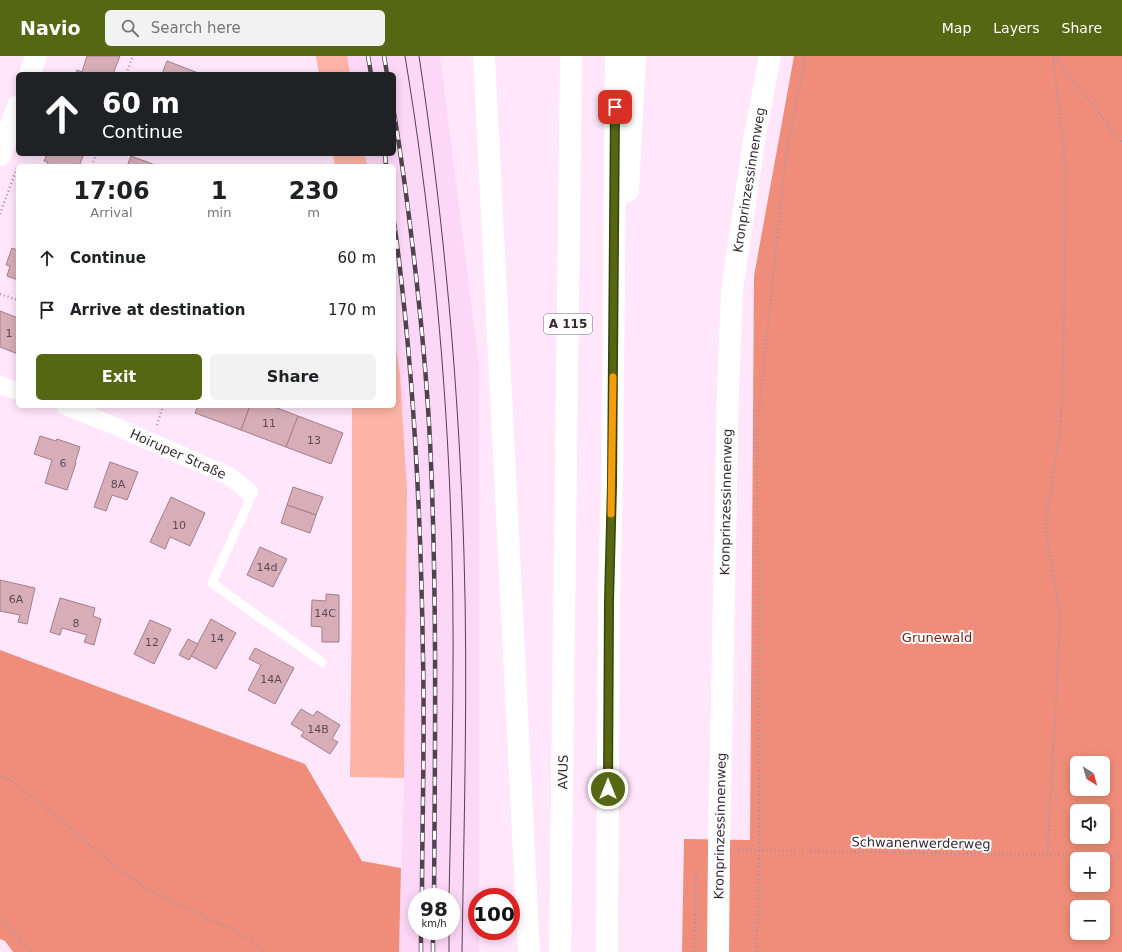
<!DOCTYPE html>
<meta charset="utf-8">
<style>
:root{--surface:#fff;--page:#f2f2f2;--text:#202124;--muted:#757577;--accent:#556712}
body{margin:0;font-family:"DejaVu Sans",sans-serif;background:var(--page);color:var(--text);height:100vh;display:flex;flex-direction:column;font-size:15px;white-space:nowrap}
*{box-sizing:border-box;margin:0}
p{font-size:13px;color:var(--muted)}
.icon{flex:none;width:22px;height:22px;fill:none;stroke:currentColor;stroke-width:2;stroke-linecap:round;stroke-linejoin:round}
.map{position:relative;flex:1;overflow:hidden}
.drawer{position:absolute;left:16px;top:108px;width:380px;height:244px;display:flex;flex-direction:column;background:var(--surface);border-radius:6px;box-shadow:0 2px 10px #0003}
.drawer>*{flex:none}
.top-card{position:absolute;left:16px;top:16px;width:380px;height:84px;border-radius:6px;box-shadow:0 2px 10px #0003;background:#202124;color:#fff;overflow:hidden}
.needle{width:26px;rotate:143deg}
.controls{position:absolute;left:1070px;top:700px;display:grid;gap:8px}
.controls a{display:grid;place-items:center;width:40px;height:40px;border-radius:6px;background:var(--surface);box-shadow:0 2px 10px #0003;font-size:20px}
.speed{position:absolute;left:408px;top:832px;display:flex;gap:8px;font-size:20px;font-weight:700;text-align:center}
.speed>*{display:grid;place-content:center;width:52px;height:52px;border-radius:50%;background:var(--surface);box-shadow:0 2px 10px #0003;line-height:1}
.speed small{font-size:10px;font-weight:400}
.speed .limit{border:6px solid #d22;background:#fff;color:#111}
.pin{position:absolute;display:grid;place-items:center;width:34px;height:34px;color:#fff;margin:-17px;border-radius:8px;box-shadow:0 2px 6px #0006}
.me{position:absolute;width:44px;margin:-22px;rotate:0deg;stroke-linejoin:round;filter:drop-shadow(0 0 3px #0008)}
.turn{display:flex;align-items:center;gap:14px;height:84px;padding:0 20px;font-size:18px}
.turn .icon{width:52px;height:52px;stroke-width:2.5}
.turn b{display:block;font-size:28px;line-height:34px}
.eta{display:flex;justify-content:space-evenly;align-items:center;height:68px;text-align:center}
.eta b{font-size:24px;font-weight:700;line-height:28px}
.button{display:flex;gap:8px;margin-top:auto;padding:8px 20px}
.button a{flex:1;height:46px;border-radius:6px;background:var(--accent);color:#fff;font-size:16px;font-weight:700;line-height:46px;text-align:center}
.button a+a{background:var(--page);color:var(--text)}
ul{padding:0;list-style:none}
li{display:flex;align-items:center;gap:12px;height:52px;padding:0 20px}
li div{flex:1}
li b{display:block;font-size:15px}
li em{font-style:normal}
header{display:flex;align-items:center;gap:24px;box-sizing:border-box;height:56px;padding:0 20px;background:var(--accent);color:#fff}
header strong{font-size:19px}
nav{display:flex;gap:22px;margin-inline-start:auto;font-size:14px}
.search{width:280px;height:36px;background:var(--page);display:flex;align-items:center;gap:10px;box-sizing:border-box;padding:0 14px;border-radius:6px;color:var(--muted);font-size:15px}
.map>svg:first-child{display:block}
.built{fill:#fdd7f7;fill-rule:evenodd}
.green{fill:#fdb4a6}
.forest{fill:#f08d7a;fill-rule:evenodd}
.building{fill:#d7aeb8;stroke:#a37d87}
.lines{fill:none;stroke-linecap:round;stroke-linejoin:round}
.path{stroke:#a693a3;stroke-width:2.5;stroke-dasharray:1 3;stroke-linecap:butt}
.lane{stroke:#fff;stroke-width:9}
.street{stroke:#fff;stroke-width:18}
.secondary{stroke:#fff;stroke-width:22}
.highway{stroke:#fff;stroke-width:22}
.tram{stroke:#50434f;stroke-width:1}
.rail-casing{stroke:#50434f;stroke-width:4.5}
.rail{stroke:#fff;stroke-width:3;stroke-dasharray:9;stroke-linecap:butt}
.route-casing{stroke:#37430c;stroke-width:10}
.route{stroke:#556712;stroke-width:7}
.slow{stroke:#f59e0b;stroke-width:7}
.labels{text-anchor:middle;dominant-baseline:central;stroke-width:4;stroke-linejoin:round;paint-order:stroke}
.number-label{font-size:11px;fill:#5e4b55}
.shield{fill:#fff;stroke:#726a71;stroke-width:1}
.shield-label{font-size:12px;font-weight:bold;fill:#352a34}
.street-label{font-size:13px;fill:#352a34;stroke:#fff}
.park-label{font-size:13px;fill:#772013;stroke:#fff}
</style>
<header>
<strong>Navio</strong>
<div class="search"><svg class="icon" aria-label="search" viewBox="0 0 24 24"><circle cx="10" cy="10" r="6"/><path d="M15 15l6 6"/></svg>Search here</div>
<nav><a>Map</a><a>Layers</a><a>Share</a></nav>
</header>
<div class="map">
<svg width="1122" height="896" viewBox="0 0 1122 896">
<rect width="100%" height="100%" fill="#ffe6fb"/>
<path class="built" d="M 347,0 L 440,0 L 479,309 L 479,841 L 477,841 L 477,875 L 479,875 L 479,896 L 399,896 L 404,722 L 407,434 L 400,318 L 394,279 L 394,110 L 367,110 L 365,98 L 394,98 L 394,18 L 350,18 ZM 417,841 L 451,841 L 451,875 L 417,875 Z"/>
<g class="green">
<polygon points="316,0 347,0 350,18 319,18"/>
<polygon points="333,98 365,98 367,110 335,110"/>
<polygon points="394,279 400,318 407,434 404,722 350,721 352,539 352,350 394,350"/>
</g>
<g class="forest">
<path d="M 794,0 L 1122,0 L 1122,896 L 682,896 L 684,783 L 750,784 L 754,220 ZM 1077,707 L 1103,707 L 1103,733 L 1077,733 ZM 1077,755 L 1103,755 L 1103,781 L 1077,781 ZM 1077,803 L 1103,803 L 1103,829 L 1077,829 ZM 1077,851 L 1103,851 L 1103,877 L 1077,877 Z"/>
<polygon points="0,594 305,708 362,805 401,812 399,896 13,896 5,885 0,883"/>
</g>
<g class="building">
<polygon points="87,0 120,0 113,18 76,18 77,14 82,16"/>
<polygon points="167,5 201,18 162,18"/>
<polygon points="47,98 84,98 79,110 47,110 48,106 44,105"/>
<polygon points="131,100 158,110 127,110"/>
<polygon points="18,191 18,224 7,220 10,210 6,209 12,192 17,194"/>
<polygon points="0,255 18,262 18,298 0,291"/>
<polygon points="198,350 250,350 241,374 195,357"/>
<polygon points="250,350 272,350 298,360 286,391 241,374"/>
<polygon points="298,360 343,377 331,408 286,391"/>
<polygon points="40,380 56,385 57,383 80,391 75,407 76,407 67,434 45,427 52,404 34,398"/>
<polygon points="110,406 138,416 127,444 112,439 106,455 94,451"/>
<polygon points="293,431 323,441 316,459 287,449"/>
<polygon points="171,441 205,457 190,490 170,481 165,493 150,486"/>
<polygon points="287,449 316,459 310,477 281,467"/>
<polygon points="260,491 287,503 273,531 247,519"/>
<polygon points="0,524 35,532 27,568 18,566 20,559 0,555"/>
<polygon points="326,538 339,539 339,586 322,586 322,571 311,570 312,544 326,545"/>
<polygon points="60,542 95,552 93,560 101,563 94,589 84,586 87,579 62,572 60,579 50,576"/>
<polygon points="211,563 236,577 216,613 191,600"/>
<polygon points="150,564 171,573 154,608 134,598"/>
<polygon points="188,583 198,588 189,604 179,599"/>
<polygon points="255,592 294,612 275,648 248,634 261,609 249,603"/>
<polygon points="301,653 313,660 317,655 340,669 332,683 338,686 330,698 301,680 304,676 291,668"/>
</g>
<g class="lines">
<g class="path">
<polyline points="1054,0 1122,86"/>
<polyline points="126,18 133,0"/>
<polyline points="92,110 96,98"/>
<polyline points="0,158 17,112"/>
<polyline points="0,238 18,244"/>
<polyline points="323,350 327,351"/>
<polyline points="157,369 163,350"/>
<polyline points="0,721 8,723 54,758 105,802 145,832 249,882 264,896"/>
<polyline points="739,794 1122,800"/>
<polyline points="1047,799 1056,649 1060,558 1045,471 1061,368 1065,231 1066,113 1053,0"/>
<polyline points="0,861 32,896"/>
<polyline points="694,896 696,818"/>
<polyline points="757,896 759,794 757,374 786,98 806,0"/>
</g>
<polyline class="lane" points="249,436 248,448 212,527 322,606"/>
<g class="street">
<polyline points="0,329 18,335"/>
<polyline points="65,350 110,368 229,420 249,436"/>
</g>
<g class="secondary">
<polyline points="30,18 36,0"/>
<polyline points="0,99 18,50"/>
<polyline points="718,896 719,794 728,333 732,235 755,79 770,0"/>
</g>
<g class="highway">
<polyline points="484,0 529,896"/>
<polyline points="628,135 635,0"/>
<polyline points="560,896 571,0"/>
<polyline points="607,896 609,545 612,429 616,0"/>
</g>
<g class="tram">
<path d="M 405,0 C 429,145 444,292 450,438 C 456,572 452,707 449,841"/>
<path d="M 419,0 C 444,165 459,332 464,499 C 468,631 464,764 462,896"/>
<polyline points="449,896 449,875"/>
</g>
<g class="rail-casing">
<g id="rail">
<polyline points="368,0 371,18"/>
<polyline points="384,0 387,18"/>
<path d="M 394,57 C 405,123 413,190 420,257 C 425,307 429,357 431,407 C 437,551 435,696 434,841"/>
<polyline points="385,98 386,110"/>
<path d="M 394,166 C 414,311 421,457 423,603 C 425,682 422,762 422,841"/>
<polyline points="421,896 421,875"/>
<polyline points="433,896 433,875"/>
</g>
</g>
<use href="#rail" class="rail"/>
</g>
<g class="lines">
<g class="route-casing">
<polyline id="route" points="608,733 609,545 612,429 615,51"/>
</g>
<use href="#route" class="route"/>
<polyline class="slow" points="611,458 613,321"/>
</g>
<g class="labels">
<g class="number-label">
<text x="9" y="277">1</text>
<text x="269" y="367">11</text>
<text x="314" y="384">13</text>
<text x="63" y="407">6</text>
<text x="118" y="428">8A</text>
<text x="179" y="469">10</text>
<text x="267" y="511">14d</text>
<text x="16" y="543">6A</text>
<text x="325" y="557">14C</text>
<text x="76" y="567">8</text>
<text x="217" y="582">14</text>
<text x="152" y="586">12</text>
<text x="271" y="623">14A</text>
<text x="318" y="673">14B</text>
</g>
<rect class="shield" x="544" y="258" width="48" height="20" rx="3"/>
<g class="shield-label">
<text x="568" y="268">A 115</text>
</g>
<g class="street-label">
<text transform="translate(749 124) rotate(-81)">Kronprinzessinnenweg</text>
<text transform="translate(178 398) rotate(24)">Hoiruper Straße</text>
<text transform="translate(726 446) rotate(-89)">Kronprinzessinnenweg</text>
<text transform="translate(563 716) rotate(-89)">AVUS</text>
<text transform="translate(720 770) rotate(-89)">Kronprinzessinnenweg</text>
<text transform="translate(921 787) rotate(1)">Schwanenwerderweg</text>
</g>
<g class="park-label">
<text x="937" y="581">Grunewald</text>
</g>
</g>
</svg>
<div class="controls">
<a><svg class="needle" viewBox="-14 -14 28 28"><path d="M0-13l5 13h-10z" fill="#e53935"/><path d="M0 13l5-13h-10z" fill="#757577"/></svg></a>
<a><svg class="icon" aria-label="sound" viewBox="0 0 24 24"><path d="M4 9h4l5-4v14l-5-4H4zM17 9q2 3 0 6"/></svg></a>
<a>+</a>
<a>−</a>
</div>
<div class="speed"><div>98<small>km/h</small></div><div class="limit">100</div></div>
<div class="pin" style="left:615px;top:51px;background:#d93025"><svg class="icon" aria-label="arrive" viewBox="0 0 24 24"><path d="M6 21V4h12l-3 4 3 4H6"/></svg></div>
<svg class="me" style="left:608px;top:733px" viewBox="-20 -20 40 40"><circle r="17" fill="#556712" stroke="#fff" stroke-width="3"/><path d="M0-11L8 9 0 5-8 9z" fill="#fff"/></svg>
<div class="top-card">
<div class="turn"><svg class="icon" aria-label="ahead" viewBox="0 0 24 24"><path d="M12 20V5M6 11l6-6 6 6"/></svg><div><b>60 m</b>Continue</div></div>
</div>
<section class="drawer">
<div class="eta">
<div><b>17:06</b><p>Arrival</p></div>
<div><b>1</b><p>min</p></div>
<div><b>230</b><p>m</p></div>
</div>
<ul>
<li><svg class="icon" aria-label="ahead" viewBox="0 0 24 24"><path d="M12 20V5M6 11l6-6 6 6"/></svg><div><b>Continue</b></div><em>60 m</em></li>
<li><svg class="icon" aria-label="arrive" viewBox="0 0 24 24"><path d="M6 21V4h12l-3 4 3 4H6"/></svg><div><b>Arrive at destination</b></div><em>170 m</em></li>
</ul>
<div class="button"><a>Exit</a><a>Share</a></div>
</section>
</div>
